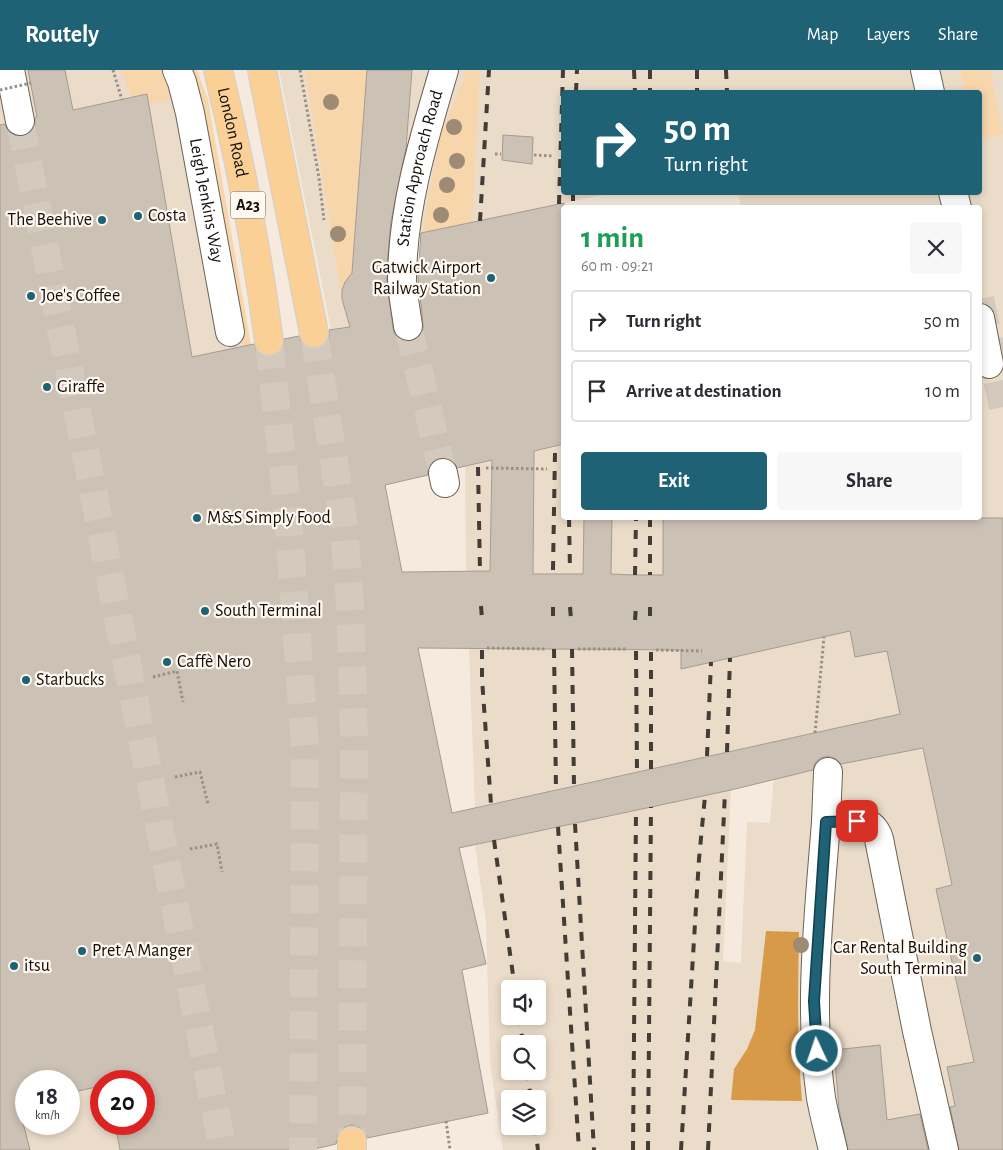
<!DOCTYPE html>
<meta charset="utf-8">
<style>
:root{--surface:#fff;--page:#f7f7f7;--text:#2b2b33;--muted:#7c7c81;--line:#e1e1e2;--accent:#1f6175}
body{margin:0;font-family:"Alegreya Sans",sans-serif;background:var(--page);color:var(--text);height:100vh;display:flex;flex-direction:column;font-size:19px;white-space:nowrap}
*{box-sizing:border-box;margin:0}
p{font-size:16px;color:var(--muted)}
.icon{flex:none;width:28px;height:28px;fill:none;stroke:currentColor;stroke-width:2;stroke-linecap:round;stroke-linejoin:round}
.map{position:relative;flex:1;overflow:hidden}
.drawer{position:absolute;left:561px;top:135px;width:421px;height:315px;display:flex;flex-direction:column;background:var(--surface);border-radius:5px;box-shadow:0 2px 8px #0003}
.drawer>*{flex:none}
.guide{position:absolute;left:561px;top:20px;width:421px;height:105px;border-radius:5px;box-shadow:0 2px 8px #0003;background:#1f6175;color:#fff;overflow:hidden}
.fabs{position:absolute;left:501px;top:910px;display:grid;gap:10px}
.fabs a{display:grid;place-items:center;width:45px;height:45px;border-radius:5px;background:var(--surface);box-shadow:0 2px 8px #0003;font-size:25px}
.speed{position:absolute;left:15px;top:1000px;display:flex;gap:10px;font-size:25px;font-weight:700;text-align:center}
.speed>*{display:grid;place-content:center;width:65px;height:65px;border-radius:50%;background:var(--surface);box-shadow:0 2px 8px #0003;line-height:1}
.speed small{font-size:12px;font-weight:400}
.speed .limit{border:8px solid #d22;background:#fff;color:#111}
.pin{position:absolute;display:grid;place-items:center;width:42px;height:42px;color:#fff;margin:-21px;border-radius:10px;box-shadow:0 2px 8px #0006}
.me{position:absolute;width:55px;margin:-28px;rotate:357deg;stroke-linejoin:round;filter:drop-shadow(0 0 4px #0008)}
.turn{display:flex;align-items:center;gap:18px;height:105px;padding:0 20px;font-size:22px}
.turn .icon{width:65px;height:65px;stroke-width:2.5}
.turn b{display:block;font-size:35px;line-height:42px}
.round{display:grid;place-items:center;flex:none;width:52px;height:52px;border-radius:5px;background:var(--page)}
.head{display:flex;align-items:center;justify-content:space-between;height:85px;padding:0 20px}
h1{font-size:30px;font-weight:600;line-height:38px;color:#1e9e55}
.primary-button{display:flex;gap:10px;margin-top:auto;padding:10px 20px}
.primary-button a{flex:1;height:58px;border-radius:5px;background:var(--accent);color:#fff;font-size:20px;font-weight:600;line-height:58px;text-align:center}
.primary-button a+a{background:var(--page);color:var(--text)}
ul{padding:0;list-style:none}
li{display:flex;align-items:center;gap:15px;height:62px;margin:0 10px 8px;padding:0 10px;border:2px solid var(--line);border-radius:5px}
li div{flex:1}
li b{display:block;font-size:19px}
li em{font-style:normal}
header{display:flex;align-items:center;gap:30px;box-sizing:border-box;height:70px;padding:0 25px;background:var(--accent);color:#fff}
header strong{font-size:24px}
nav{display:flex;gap:28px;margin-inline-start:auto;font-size:18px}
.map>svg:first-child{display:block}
.built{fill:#ebdcc9;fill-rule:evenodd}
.green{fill:#f7d6ac}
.forest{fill:#d69a49}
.building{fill:#ccc1b5;stroke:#a59b90;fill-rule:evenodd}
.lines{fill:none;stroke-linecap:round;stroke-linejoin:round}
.minor-tunnel{stroke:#d3c9bd;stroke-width:28;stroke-dasharray:28 14;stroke-linecap:butt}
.major-tunnel{stroke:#d3c9bd;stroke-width:28;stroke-dasharray:28 14;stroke-linecap:butt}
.minor-casing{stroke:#6b6257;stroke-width:30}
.major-casing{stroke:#d0cfce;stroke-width:30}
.path{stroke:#989087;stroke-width:3;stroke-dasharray:2.5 2.5;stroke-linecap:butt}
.minor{stroke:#fff;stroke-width:28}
.major{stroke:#fad097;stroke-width:28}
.rail{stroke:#433d37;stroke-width:4;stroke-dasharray:9 9;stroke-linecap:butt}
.path-bridge{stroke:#989087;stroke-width:3;stroke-dasharray:2.5 2.5;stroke-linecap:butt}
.tree{fill:#9e8b73}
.route-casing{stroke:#143f4c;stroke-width:12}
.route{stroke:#1f6175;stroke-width:9}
.poi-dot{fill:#1f6175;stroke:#fff8f0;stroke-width:2}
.labels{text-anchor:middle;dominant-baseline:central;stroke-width:4.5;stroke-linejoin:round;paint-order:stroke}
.shield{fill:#fff8f0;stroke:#59544f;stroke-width:1}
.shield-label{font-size:16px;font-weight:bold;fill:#120e0a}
.street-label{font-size:18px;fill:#120e0a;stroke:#fff8f0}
.poi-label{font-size:18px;fill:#120e0a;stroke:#fff8f0;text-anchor:start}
</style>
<header>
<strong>Routely</strong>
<nav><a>Map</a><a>Layers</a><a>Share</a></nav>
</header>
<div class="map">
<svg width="1003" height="1080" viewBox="0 0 1003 1080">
<rect width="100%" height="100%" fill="#f5eadd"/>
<path class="built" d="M 0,0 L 196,0 L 242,277 L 331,260 L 279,0 L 1003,0 L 1003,1080 L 503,1080 L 490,994 L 486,852 L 475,775 L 731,720 L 723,891 L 741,893 L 747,752 L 770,753 L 777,672 L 753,676 L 475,737 L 466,501 L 465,396 L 564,375 L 564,448 L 980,448 L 980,138 L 741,137 L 738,123 L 980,122 L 980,22 L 564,22 L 564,122 L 612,123 L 409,166 L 446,338 L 372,354 L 455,758 L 486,894 L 462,900 L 488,1043 L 310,1080 L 0,1080 ZM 510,919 L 538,919 L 538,946 L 510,946 ZM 510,974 L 538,974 L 538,1001 L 510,1001 ZM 26,1011 L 69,1011 L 69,1054 L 26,1054 ZM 101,1011 L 144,1011 L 144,1054 L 101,1054 ZM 510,1029 L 538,1029 L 538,1056 L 510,1056 Z"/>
<g class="green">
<polygon points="121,0 167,0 180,27 149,34 147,24 132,28"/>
<polygon points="186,0 197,0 208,30 251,275 242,277 202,51"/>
<polygon points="305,0 367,0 352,204 345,212 342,229"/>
<polygon points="467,0 480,0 472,153 422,163 440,67"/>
<polygon points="960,0 990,0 1003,64 980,69 980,22 965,22"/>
</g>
<path class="forest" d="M 766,861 L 799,862 C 798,919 797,974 802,1031 L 731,1030 L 734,999 L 747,979 L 755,960 Z"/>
<g class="building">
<path d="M 28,0 L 65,0 L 73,40 L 147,24 L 192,287 L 254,274 L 257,281 L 263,285 L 272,286 L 278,284 L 283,277 L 284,269 L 299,266 L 302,273 L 309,278 L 318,278 L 324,275 L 329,268 L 329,260 L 350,257 L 342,229 L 342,220 L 345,212 L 352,203 L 367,0 L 412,0 L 406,78 L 391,151 L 386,206 L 393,258 L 395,265 L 402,270 L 411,271 L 418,268 L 423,261 L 423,254 L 418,207 L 421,163 L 564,133 L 564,374 L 534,381 L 533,504 L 583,504 L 584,448 L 612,448 L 611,504 L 635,505 L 663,505 L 663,448 L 1003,448 L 1003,1080 L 959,1080 L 950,1037 L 955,1036 L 947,997 L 974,992 L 936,819 L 952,815 L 923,678 L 841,694 L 836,689 L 828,686 L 820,688 L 815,693 L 813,700 L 731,720 L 459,778 L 486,894 L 462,900 L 488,1043 L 367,1068 L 365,1063 L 360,1058 L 352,1055 L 345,1057 L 339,1063 L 336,1074 L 311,1080 L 120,1080 L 115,1054 L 144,1054 L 144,1011 L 101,1011 L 101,1016 L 69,1023 L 69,1011 L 26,1011 L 26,1032 L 18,1033 L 30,1080 L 0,1080 L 0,55 L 5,54 L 8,61 L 14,66 L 23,66 L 30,63 L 35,56 L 35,48 L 37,47 ZM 439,388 L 448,388 L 454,392 L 457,398 L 492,390 L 490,501 L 402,502 L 385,415 L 428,405 L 428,398 L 432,392 ZM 850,561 L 855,587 L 887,581 L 900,644 L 452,743 L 418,578 L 681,580 L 681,599 Z"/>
<polygon points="503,65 533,67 532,94 502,90"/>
<polygon points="880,975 887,1050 920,1044 928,1080 848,1080 839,1039 834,980"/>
</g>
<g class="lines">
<g class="minor-tunnel">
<polyline points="20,51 223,1080"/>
<polyline points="980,229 1003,337"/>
<polyline points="408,256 443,403"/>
</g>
<g class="major-tunnel">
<polyline points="314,263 344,457 350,532 354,669 352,1071"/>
<polyline points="269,271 287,434 305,676 303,1080"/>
</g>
<g class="minor-casing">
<g id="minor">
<polyline points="10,0 20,51"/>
<path id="s1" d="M 177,0 L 182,12 L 190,43 L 230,262"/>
<polyline points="925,0 930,22"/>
<polyline points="953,122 957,138"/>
<polyline points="980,248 989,294"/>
<path id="s2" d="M 408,256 C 406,240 402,223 402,207 C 403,135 424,68 444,0"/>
<polyline points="443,403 445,413"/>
<polyline points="826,752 828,702"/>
<path d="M 833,1080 C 829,1063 824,1045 821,1028 C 808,937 819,843 826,752 C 847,751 871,744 879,769 L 917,961 L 944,1080"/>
</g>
</g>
<g class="major-casing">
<g id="major">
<path id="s3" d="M 218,0 C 240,90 257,180 269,271"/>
<polyline points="262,0 314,263"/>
<polyline points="352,1080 352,1071"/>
</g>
</g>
<g class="path">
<polyline points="113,0 122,30"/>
<polyline points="300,0 319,108 324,150"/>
<polyline points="495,84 501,84"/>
<polyline points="534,85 554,86"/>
<polyline points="486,398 547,399"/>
<polyline points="487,578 545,579"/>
<polyline points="578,579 628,579"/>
<polyline points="656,580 702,581"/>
<polyline points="153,607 177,601 183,632"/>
<polyline points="815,663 824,567"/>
<polyline points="175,707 200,702 208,734"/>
<polyline points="190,779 217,774 222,802"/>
<polyline points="446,1051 450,1080"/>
</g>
<use href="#minor" class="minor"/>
<use href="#major" class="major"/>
<g class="rail">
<polyline points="634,0 635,22"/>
<polyline points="650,0 650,22"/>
<polyline points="697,0 697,22"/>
<polyline points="726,0 727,22"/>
<polyline points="576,22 577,0"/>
<polyline points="573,131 573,122"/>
<polyline points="559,134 563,0"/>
<polyline points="480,151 489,0"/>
<polyline points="478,397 480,502"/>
<polyline points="569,448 570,501"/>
<polyline points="650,448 650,505"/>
<polyline points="553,500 555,381"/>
<polyline points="635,505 636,448"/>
<polyline points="481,536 482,549"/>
<polyline points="553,537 553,549"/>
<polyline points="570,537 571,549"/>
<polyline points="650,537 650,550"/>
<polyline points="635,550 636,537"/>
<polyline points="554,579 556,720"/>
<polyline points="572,579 574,716"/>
<polyline points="482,580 482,609 491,734"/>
<polyline points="636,581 637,702"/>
<polyline points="727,682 730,588"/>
<polyline points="707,686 711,592"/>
<polyline points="651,699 651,581"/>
<polyline points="575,754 594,1080"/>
<polyline points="558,757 579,1080"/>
<polyline points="494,770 515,919"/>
<polyline points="519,946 523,974"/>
<polyline points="527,1001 531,1029"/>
<polyline points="535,1056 538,1080"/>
<polyline points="633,1080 636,740"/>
<polyline points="648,1080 651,737"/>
<polyline points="681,1080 699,789 705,726"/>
<polyline points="708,1080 725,722"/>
</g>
<polyline class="path-bridge" points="0,20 31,13"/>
</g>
<g class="tree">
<circle cx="331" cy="32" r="8"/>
<circle cx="454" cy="57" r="8"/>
<circle cx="457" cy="91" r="8"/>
<circle cx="447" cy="115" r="8"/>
<circle cx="441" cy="145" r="8"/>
<circle cx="338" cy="164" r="8"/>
<circle cx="801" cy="875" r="8"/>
</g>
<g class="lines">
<g class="route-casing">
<polyline id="route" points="817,981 814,931 826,752 857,751"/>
</g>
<use href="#route" class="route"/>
</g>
<g class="poi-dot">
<circle cx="138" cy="146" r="5"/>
<circle cx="102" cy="150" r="5"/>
<circle cx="491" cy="208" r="5"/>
<circle cx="31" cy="226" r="5"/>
<circle cx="47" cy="317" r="5"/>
<circle cx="197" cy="448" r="5"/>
<circle cx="205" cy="541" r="5"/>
<circle cx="167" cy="592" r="5"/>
<circle cx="26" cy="610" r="5"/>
<circle cx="82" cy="881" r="5"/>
<circle cx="977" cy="888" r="5"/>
<circle cx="14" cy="896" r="5"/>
</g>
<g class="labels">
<rect class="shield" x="230.5" y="121.5" width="35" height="27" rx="4"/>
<g class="shield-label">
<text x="248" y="135">A23</text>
</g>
<g class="street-label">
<text stroke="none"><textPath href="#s3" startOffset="64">London Road</textPath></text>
<text stroke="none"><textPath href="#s2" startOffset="160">Station Approach Road</textPath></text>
<text stroke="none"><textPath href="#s1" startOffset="134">Leigh Jenkins Way</textPath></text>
</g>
<g class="poi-label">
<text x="148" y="146">Costa</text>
<text x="92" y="150" text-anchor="end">The Beehive</text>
<text x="481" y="198" text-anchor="end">Gatwick Airport<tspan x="481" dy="21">Railway Station</tspan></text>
<text x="41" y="226">Joe's Coffee</text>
<text x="57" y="317">Giraffe</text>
<text x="207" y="448">M&amp;S Simply Food</text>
<text x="215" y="541">South Terminal</text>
<text x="177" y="592">Caffè Nero</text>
<text x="36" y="610">Starbucks</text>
<text x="967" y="878" text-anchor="end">Car Rental Building<tspan x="967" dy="21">South Terminal</tspan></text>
<text x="92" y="881">Pret A Manger</text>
<text x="24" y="896">itsu</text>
</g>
</g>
</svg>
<div class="fabs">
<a><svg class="icon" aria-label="sound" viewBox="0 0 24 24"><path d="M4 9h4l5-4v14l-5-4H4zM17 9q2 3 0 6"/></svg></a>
<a><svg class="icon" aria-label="search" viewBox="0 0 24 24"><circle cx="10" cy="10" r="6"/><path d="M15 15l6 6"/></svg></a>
<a><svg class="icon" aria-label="layers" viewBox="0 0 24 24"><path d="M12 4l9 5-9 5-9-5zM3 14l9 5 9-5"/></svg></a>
</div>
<div class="speed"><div>18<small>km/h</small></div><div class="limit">20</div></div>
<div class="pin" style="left:857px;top:751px;background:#d93025"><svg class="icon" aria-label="arrive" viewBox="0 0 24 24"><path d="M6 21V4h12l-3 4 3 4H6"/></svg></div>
<svg class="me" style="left:817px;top:981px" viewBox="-20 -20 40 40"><circle r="17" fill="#1f6175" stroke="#fff" stroke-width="3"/><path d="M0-11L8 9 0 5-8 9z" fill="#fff"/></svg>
<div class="guide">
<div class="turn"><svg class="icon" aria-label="right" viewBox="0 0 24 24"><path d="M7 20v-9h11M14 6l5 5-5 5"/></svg><div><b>50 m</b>Turn right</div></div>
</div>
<section class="drawer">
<div class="head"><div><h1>1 min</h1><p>60 m · 09:21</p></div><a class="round"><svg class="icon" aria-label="close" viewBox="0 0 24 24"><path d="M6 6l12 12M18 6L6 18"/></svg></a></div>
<ul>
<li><svg class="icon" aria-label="right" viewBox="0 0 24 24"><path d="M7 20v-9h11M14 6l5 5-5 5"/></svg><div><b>Turn right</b></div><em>50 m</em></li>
<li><svg class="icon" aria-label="arrive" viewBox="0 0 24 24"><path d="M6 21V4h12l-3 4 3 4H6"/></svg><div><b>Arrive at destination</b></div><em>10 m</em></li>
</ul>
<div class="primary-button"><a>Exit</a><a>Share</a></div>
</section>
</div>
